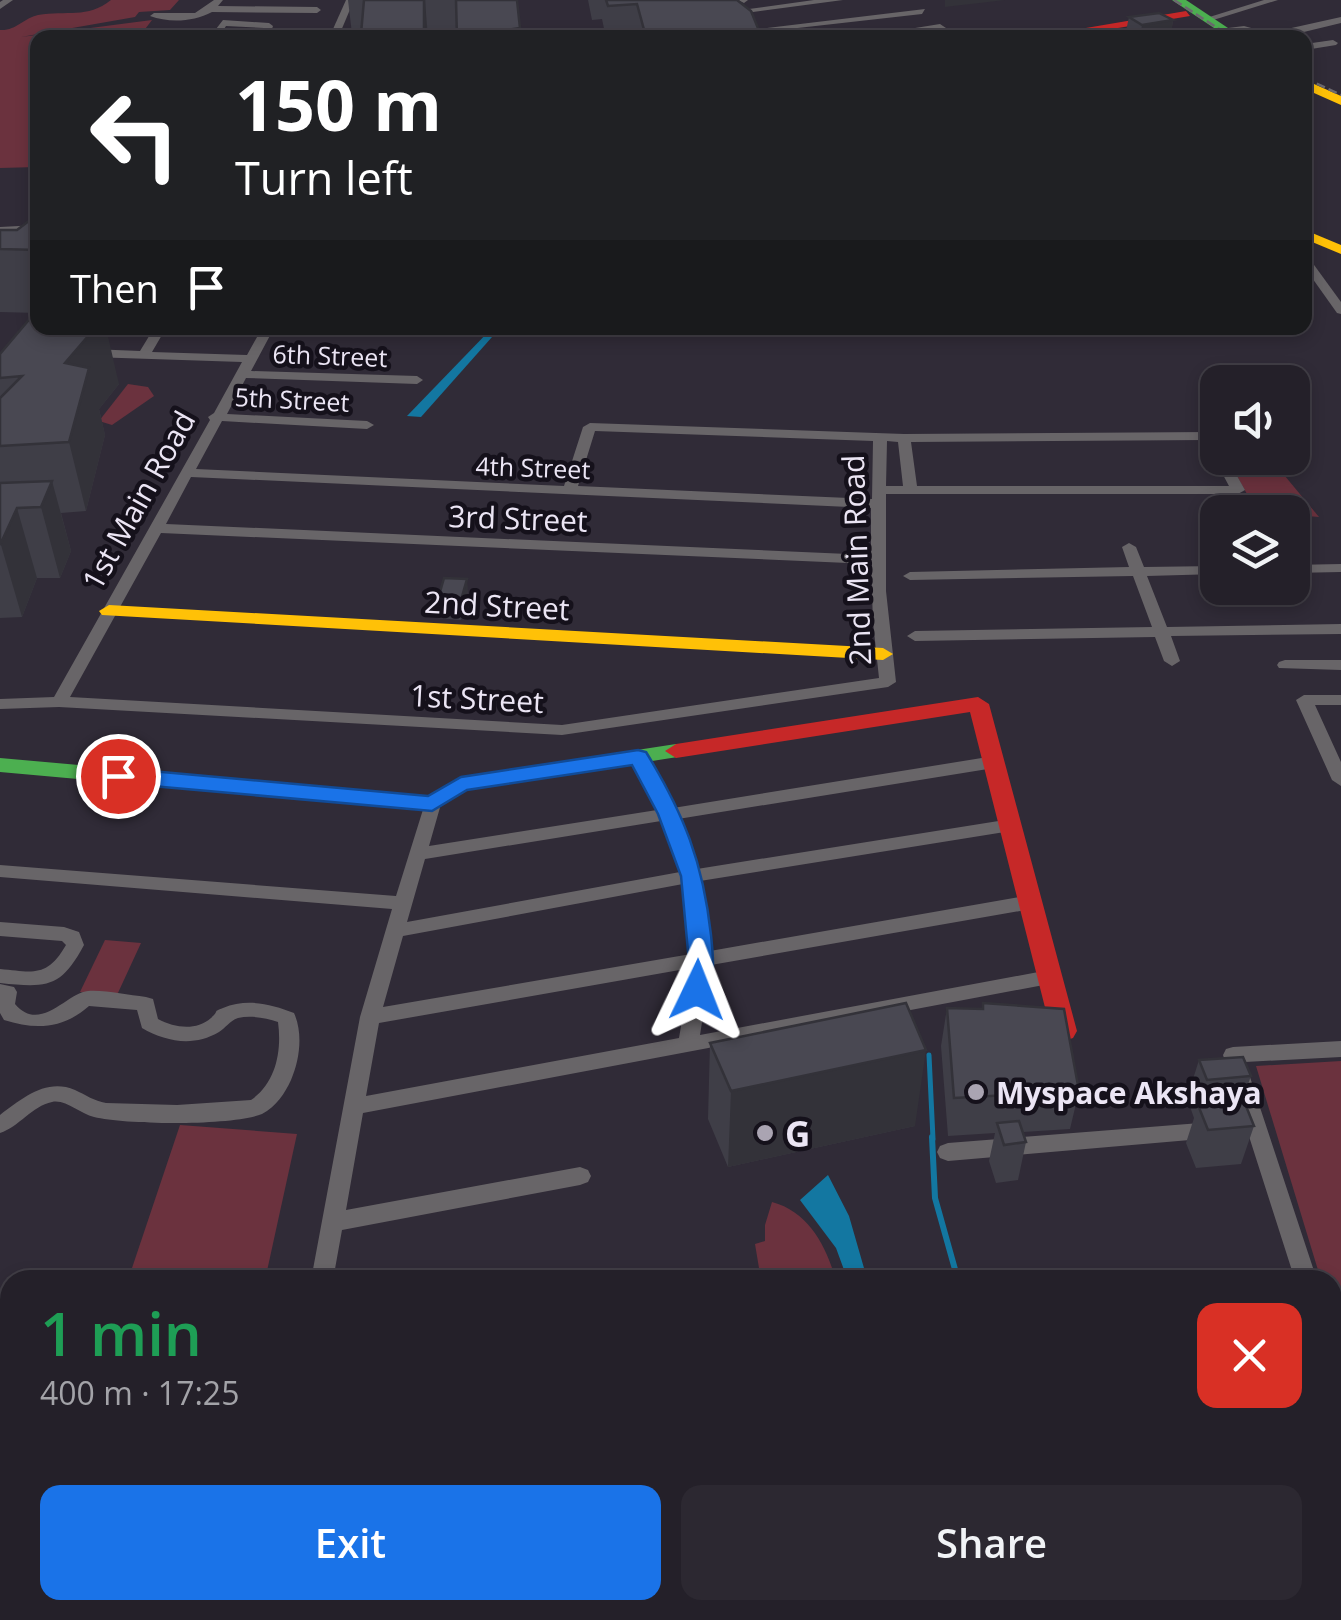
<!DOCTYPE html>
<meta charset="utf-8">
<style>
:root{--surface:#242029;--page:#2c2831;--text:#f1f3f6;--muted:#a3a3a8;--line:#413e46;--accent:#1a73e8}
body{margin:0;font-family:"Open Sans",sans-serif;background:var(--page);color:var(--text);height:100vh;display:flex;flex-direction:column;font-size:38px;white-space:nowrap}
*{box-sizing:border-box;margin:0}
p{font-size:32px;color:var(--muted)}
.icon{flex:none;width:55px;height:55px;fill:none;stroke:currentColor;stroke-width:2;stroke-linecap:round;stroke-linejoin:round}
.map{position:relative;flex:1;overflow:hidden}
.sheet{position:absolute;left:0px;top:1270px;width:1342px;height:350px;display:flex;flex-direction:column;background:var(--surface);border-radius:30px 30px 0 0;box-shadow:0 5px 15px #0003,0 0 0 2px var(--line)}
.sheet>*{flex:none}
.guide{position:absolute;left:30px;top:30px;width:1282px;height:305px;border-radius:20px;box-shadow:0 5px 15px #0003,0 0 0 2px var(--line);background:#202124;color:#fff;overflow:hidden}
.controls{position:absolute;left:1200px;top:365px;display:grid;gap:20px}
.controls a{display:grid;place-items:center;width:110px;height:110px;border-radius:20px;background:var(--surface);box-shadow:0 5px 15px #0003,0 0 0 2px var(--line);font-size:50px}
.pin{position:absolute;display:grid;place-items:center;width:85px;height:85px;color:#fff;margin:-42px;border:5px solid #fff;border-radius:50%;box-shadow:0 2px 10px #0007}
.me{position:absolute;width:110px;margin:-55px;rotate:2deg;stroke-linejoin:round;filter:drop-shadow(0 0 8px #0008)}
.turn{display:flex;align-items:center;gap:35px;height:210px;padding:0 40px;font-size:45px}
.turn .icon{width:130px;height:130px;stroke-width:2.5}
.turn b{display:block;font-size:70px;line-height:85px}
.then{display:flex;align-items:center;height:95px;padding:0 40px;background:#0003;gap:20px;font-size:38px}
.round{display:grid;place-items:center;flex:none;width:105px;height:105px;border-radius:20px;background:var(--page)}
.headline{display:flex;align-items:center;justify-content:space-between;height:170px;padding:0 40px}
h1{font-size:60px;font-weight:600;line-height:75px;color:#1e9e55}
.primary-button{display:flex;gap:20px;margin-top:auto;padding:20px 40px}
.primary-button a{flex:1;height:115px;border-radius:20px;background:var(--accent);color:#fff;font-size:40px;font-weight:600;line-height:115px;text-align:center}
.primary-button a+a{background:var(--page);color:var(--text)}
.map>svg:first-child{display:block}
.green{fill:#6b323e}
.water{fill:#1377a1}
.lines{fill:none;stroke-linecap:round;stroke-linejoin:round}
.stream-far1{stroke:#1377a1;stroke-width:5}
.stream{stroke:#1377a1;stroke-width:6}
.street{fill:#686568;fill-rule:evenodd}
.fast{fill:#4caf50;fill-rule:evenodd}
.slow{fill:#ffc107;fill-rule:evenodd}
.jam{fill:#c62828;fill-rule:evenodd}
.rail{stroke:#6c696f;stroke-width:2.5;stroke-dasharray:9 4;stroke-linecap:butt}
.wall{fill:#3f3e47}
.shaded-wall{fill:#333239}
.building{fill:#494852;stroke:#333239;stroke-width:2.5}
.route{fill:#1a73e8;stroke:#114b97;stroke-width:2.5}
.poi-dot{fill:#aaa4b2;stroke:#15111b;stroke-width:4}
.labels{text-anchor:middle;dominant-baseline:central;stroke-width:9;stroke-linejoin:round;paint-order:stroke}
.far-street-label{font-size:25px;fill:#ebe5f4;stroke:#15111b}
.street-label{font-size:30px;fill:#ebe5f4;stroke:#15111b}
.poi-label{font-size:30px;font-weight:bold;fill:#ebe5f4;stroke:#15111b;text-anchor:start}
.near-poi-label{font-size:35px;font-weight:bold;fill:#ebe5f4;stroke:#15111b;text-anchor:start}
</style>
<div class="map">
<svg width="1341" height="1620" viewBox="0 0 1341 1620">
<rect width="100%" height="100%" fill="#302b37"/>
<g class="green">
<path d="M 111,0 L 179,0 L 170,10 L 139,12 L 135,17 L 21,37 L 152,20 L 139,37 L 38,38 L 37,167 L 0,168 L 0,30 C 16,31 24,18 38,15 C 67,10 87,19 111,0 Z"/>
<polygon points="128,384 148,387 154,396 112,425 99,421"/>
<polygon points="1227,458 1270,458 1319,517 1257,512"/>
<polygon points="105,940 141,943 117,995 80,992"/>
<polygon points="1341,1061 1341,1345 1333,1317 1332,1280 1321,1280 1256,1066"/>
<polygon points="180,1125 297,1134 265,1280 128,1280"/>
<path d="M 772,1202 C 809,1212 826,1246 836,1280 L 761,1280 L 755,1244 L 765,1241 L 765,1225 Z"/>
<polygon points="0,1480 10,1484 10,1610 261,1610 280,1620 0,1620"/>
</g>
<g class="water">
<polygon points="492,328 500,328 421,417 407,416"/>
<polygon points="828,1175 849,1216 866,1275 847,1278 836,1248 800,1200"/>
</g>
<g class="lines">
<polyline class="stream-far1" points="929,1055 933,1139"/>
<g class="stream">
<polyline points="932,1137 935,1198 958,1280"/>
<polyline points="326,1610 338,1620"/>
</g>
<g class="street">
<polygon points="3,0 13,0 0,9 0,2"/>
<path d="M 214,0 L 223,0 L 218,6 L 317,7 L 321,10 L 317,13 L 212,12 C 193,22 169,23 150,16 L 154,13 L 195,13 Z"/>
<polygon points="346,0 354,0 338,38 329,38"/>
<polygon points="738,0 748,0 744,3"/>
<polygon points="814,0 843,0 753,12 749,9"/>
<polygon points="1264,0 1278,0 1210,21 1203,19"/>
<polygon points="925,9 922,14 771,31 767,28"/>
<polygon points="1341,17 1341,23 1279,38 1263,38 1220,29 1244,26 1269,33"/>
<polygon points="223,20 269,23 273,26 269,38 260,38 264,28 226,26 218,38 209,38"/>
<polygon points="940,24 961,38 950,38 938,30 881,38 853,38"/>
<polygon points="144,30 181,31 186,34 181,37 137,38"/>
<polygon points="1333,40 1338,43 1336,45 1305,50 1305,44"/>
<polygon points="38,225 38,231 0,233 0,227"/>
<polygon points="1305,257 1309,258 1341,302 1341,314 1337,313 1305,268"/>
<path d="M 154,328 L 166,328 L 152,352 L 247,355 L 262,328 L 274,328 L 251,371 L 417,376 L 423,380 L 417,384 L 246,378 L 227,414 L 367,421 L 374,425 L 367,429 L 222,421 L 196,469 L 564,486 L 583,427 L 590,423 L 904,434 L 1211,432 L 1218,436 L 1218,454 L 1213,453 L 1206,440 L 911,442 L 917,486 L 1229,486 L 1214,458 L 1218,455 L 1218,458 L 1227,458 L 1245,490 L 1238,494 L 886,494 L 886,591 L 896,682 L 888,687 L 562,735 L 59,707 L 0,709 L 0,699 L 54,697 L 210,420 L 208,417 L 214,413 L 242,362 L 91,357 L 85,353 L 91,349 L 140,351 ZM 595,431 L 873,441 L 872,499 L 578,486 ZM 887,441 L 898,442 L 903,486 L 886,486 ZM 191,477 L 871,508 L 871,555 L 166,524 ZM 161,533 L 871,564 L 873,622 L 879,678 L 562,725 L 70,697 Z"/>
<polygon points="1129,543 1136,547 1144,567 1218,566 1218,574 1147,576 1167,627 1341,624 1341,634 1171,636 1180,661 1172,666 1164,661 1155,637 915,641 907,636 915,631 1152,627 1133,576 910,580 903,576 910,572 1129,567 1122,547"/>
<polygon points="1341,564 1341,572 1292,573 1292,565"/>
<polygon points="1285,660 1341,660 1341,670 1279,668 1277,665 1279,662"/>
<polygon points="1304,695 1341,695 1341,705 1315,705 1341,762 1341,786 1332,780 1296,700"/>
<path d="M 638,752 L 646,757 L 673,808 L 994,756 L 1002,762 L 994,768 L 678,819 L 697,869 L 1011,819 L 1020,825 L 1011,831 L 700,881 L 710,951 L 1031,895 L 1038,897 L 1040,902 L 1038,907 L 1031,909 L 711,965 L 700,1035 L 1049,970 L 1056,972 L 1059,977 L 1056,982 L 1049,984 L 363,1113 L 346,1210 L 580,1167 L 588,1170 L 591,1176 L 588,1182 L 580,1185 L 342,1230 L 333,1280 L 311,1280 L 360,1017 L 392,909 L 0,877 L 0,865 L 396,896 L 426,800 L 438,800 L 441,804 L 429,846 L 657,810 L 630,757 ZM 661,821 L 680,872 L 407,922 L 425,859 ZM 683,884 L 691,954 L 383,1007 L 403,936 ZM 691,968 L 679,1038 L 366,1096 L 379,1023 Z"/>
<path d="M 0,922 L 64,927 L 79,932 L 84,945 C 61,988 47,988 0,983 L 0,969 C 33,972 47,978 66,945 L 62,941 L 0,936 Z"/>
<path d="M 0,984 L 14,987 L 17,992 L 15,1004 C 40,1034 68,992 88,991 C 107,990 127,995 146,997 L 153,999 L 158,1019 C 175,1028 196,1031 211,1018 C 220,1010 212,1012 223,1008 C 247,998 271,1004 294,1013 C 303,1033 300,1059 291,1080 C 285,1093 276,1107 262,1114 C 232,1126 127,1125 94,1117 C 80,1114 66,1099 52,1102 C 32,1106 19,1127 0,1133 L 0,1115 C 23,1098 46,1078 75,1090 C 86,1095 94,1101 106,1103 L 177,1105 L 251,1100 C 276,1083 282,1051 278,1022 C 266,1018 251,1015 238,1018 C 229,1021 226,1028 219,1032 C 194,1047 166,1042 142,1028 L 137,1010 L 89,1006 C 63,1029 36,1030 4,1020 L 0,1013 Z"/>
<polygon points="1341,1041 1341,1057 1245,1062 1317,1280 1295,1280 1223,1055 1226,1049 1233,1047"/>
<polygon points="1213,1122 1220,1124 1223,1130 1220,1136 1213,1138 948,1161 940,1158 937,1152 940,1146 948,1143"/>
<polygon points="1332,1360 1341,1364 1341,1407 1332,1404"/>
<polygon points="496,1610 555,1610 550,1620 491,1620"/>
<polygon points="1187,1610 1213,1610 1216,1620 1190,1620"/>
</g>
<g class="fast">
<polygon points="1172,0 1186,0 1243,38 1229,38"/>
<polygon points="676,744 687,751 684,756 467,790 432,811 0,772 0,758 428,796 461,777"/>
<polygon points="1263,1610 1302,1610 1298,1620 1259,1620"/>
</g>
<g class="slow">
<polygon points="1305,80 1341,96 1341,105 1305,89"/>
<polygon points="1305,230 1341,245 1341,254 1305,239"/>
<polygon points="109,605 883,648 893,654 883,660 102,615 99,611"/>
<polygon points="1341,1531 1341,1599 1332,1602 1332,1534"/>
</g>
<g class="jam">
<polygon points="1186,11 1190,16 1058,38 1027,38"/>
<polygon points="978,697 989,704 1077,1031 1073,1038 1064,1041 1055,1038 1051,1031 970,712 676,758 665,751 676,744"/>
<polygon points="1288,1610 1327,1610 1323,1620 1284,1620"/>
</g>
<g class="rail">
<polyline points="1174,0 1233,38"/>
<polyline points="1305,78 1341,95"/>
</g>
</g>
<g class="wall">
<polygon points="348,0 517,0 521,38 457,38 457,31 428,32 428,38 361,38 361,34 352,34"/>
<polygon points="588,0 737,0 762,38 606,38 602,19 592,20"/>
<polygon points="1129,17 1173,20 1171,34 1138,38 1126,31"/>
<polygon points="38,214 38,313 0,312 0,230 17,230"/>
<polygon points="0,354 119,384 99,409 105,435 86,511 61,513 71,551 60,578 37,578 22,617 0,618"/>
<polygon points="468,591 461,620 437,618 436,606"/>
<polygon points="983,1003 1079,1091 1070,1129 1023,1132 1026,1142 1018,1180 996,1183 989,1161 995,1133 948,1136 941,1046 947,1008 982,1009"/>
<polygon points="710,1043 915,1126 728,1167 708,1119"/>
<polygon points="1199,1060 1251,1076 1242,1101 1254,1126 1241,1164 1196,1168 1186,1143 1194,1118 1187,1098"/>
</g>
<g class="shaded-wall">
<polygon points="424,0 425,0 428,38 424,38"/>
<polygon points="945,0 1005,0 945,7"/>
<polygon points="1173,20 1171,34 1140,38 1142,25"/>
<polygon points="520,28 521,38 507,38 507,30"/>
<polygon points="95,328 106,328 119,384 99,409 105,435 86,511 69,442 65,363"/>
<polygon points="52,481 71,551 60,578 41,507"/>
<polygon points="17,508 37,578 22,617 1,545"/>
<polygon points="467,579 468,591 461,620 459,607"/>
<polygon points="926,1050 915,1126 728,1167 731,1091"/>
</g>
<g class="building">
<polygon points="364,0 424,0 424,38 394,38 394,34 361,34"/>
<polygon points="456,0 517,0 520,28 507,30 507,38 457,38"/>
<polygon points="606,0 737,0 751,11 762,38 646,37 637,4 608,6"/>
<polygon points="1159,13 1173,20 1142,25 1129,17"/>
<polygon points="38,214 38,250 0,249 0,230 17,230"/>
<polygon points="33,315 38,315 38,328 95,328 65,363 89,368 69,442 0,446 0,398 22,376 0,378 0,354"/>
<polygon points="52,481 41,507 17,508 0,545 0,483"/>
<polygon points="444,578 467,579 459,607 436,606"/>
<polygon points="906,1003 926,1050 731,1091 710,1043"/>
<polygon points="983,1003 1064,1009 1079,1091 954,1098 947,1008 983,1009"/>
<polygon points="1243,1057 1251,1076 1207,1080 1199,1060"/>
<polygon points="1244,1101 1254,1126 1208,1130 1198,1105"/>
<polygon points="1019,1121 1026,1142 1004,1145 997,1123"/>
</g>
<path class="route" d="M 638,750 L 646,752 C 684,814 703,862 711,935 C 713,955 716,977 706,996 L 688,996 L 685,990 L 689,962 L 681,876 L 658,814 L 632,765 L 467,790 L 432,811 L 118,783 L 107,776 L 118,768 L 428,796 L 461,777 Z"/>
<g class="poi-dot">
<circle cx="976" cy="1092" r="10"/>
<circle cx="765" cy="1133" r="10"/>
</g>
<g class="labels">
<g class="far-street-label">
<text transform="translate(330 355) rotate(2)">6th Street</text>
<text transform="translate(292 399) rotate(3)">5th Street</text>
<text transform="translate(533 467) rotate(2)">4th Street</text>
</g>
<g class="street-label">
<text transform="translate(138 500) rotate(-61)">1st Main Road</text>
<text transform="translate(518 518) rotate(2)">3rd Street</text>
<text transform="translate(856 560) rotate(-92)">2nd Main Road</text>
<text transform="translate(497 605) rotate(3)">2nd Street</text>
<text transform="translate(477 698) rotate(3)">1st Street</text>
</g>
<g class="poi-label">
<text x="996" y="1092">Myspace Akshaya</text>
</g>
<g class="near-poi-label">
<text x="785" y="1133">G</text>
</g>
</g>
</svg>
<div class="controls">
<a><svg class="icon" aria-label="sound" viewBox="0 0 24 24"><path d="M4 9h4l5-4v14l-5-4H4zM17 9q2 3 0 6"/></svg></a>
<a><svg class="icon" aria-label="layers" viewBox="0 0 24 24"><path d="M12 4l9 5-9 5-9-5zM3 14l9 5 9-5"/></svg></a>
</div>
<div class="pin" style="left:118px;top:776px;background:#d93025"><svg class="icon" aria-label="arrive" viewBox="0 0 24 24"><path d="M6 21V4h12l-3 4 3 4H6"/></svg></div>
<svg class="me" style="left:697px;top:990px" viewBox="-20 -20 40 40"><path d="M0-17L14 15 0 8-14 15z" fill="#1a73e8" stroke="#fff" stroke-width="4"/></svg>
<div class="guide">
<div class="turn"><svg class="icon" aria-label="left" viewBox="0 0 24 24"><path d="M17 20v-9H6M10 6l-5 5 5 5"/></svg><div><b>150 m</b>Turn left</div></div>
<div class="then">Then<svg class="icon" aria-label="arrive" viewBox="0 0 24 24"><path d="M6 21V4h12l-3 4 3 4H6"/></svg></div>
</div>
<section class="sheet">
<div class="headline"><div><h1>1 min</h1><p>400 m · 17:25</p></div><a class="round" style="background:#d93025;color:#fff"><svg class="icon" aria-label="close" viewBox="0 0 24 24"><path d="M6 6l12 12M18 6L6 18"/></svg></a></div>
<div class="primary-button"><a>Exit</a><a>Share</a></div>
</section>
</div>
